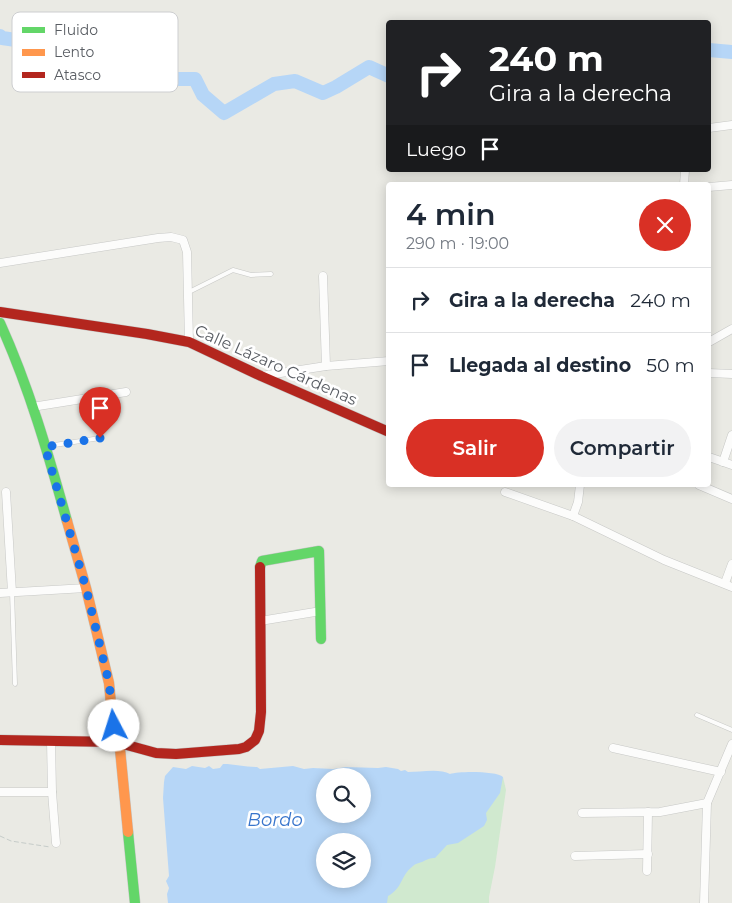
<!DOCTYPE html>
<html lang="es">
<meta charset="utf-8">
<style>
:root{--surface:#fff;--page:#f2f2f3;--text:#1f2937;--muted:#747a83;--line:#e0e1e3;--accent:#d93025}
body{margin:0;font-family:Montserrat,sans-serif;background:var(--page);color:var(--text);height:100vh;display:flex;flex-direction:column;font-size:19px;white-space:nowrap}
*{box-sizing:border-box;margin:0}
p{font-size:16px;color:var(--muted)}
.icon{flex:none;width:28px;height:28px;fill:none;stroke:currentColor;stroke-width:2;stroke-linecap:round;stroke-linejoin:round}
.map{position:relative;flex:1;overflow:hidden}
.details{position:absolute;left:386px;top:182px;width:325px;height:305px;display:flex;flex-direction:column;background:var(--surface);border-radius:5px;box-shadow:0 2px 12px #0003}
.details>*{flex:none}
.hud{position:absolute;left:386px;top:20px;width:325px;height:152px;border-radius:5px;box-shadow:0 2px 12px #0003;background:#202124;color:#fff;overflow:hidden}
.fabs{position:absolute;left:316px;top:768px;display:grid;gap:10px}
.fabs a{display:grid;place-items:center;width:55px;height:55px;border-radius:50%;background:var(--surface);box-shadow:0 2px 12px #0003;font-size:25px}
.pin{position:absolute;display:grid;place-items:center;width:42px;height:42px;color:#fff;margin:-51px -21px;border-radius:50% 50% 50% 0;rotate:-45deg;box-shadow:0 0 5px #0007}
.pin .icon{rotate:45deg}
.me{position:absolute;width:55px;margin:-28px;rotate:355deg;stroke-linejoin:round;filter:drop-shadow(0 0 4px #0008)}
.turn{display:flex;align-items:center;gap:18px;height:105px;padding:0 20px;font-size:22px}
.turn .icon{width:65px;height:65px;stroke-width:2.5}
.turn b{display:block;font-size:35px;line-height:42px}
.then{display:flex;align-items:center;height:48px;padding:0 20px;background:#0003;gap:10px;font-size:19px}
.round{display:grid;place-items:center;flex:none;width:52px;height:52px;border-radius:26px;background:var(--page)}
.overview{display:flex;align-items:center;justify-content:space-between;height:85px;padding:0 20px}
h1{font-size:30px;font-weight:600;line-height:38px}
.primary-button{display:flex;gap:10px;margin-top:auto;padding:10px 20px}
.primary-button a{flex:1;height:58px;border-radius:30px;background:var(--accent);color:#fff;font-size:20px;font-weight:600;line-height:58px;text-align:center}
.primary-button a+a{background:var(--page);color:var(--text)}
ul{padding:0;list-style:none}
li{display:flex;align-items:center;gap:15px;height:65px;padding:0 20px;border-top:1px solid var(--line)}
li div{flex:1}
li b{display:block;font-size:19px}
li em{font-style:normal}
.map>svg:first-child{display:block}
.green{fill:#d0e9cf}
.water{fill:#b6d6f7;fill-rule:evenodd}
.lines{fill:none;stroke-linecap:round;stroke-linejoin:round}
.river{stroke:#b6d6f7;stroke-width:14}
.lane-casing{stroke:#c7c8c6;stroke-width:5}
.street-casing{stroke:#c7c8c6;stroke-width:9}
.fast-casing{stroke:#c5c6c5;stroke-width:11}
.slow-casing{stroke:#c5c6c5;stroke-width:11}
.jam-casing{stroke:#c5c6c5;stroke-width:11}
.path{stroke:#c6ccc9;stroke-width:1;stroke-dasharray:5 2.5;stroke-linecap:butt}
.lane{stroke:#fcfcfb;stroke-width:4}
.street{stroke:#fcfcfb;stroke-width:8}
.fast{stroke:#63d668;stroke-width:10}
.slow{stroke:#ff974d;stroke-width:10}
.jam{stroke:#b3261e;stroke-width:10}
.route{stroke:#1a73e8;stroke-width:9;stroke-dasharray:0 16.2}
.labels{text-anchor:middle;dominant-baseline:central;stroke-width:5;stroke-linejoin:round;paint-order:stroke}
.street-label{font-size:16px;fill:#595d63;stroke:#fff}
.water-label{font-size:18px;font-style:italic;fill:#3875cc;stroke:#fff}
.key{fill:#fff;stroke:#cdced0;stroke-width:1}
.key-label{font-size:14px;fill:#595d63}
</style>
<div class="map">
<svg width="732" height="903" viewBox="0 0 732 903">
<rect width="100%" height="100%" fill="#eaeae4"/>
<polygon class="green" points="503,777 506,790 495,867 489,897 489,903 382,903 403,868 482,801"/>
<path class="water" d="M 223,764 C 235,764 245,767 257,767 L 260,769 L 293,766 L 304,769 L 313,768 L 333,769 L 346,767 L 378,768 L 386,767 L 398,769 L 401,771 L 405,770 L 408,772 C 420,772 440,768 450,774 C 459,771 497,771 503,777 L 500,793 L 486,813 L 487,820 L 484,826 L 458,843 L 447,845 L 435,858 C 430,858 428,859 424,861 C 420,863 416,863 413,866 C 400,876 403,888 388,896 L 387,903 L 168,903 L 167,894 L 169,888 L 166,881 L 169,876 L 163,798 L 164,782 L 165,776 L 173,767 L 186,769 L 192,766 L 205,768 L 209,766 L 213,769 L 220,768 ZM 325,776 L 362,776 L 362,814 L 325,814 ZM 325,841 L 362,841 L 362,879 L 325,879 Z"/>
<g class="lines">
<g class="river">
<polyline points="0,36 2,38 16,40 25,36 55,38 75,48 130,66 155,79 195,79 203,95 224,113 274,84 295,81 323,93 336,87 369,67 389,76"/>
<polyline points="709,50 732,52"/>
</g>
<g class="lane-casing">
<g id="lane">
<polyline points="189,292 233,270 251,275 271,274"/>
<polyline points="48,446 100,438"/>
<polyline points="12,592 15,684"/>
<polyline points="697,715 732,730"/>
</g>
</g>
<g class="street-casing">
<g id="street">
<polyline points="709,128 732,125"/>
<polyline points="684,185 685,170"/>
<polyline points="709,187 732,185"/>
<polyline points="0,263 158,238 171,237 183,240 187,252 189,342"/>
<polyline points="323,276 326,366"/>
<polyline points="709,342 732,329"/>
<polyline points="709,373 732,374"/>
<polyline points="261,376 326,366 389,361"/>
<polyline points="32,407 126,392"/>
<polyline points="709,457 732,465"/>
<polyline points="723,462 732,435"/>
<polyline points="580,485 578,502 573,516 664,560 732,587"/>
<polyline points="699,485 732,499"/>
<polyline points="6,492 12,592"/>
<polyline points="505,492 573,516"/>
<polyline points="725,583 732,564"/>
<polyline points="0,593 86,588"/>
<polyline points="260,621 321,611"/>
<polyline points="51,741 52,792 56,843"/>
<polyline points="613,748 721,772"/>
<polyline points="0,792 52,792"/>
<polyline points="582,813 660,812 707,803"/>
<polyline points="575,856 648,854"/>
<polyline points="647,871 648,812"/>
<polyline points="704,903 707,803 732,744"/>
</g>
</g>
<g class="fast-casing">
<g id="fast">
<path d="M 0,323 C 29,387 48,453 67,521"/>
<polyline points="260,567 262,561 319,551 321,639"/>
<polyline points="128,832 135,903"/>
</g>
</g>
<g class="slow-casing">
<polyline id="slow" points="67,521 86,588 109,683 114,736 120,749 128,832"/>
</g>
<g class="jam-casing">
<g id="jam">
<polyline points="0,312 147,334 189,342 261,376 389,432"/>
<polyline points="0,740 116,742 156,753 176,754 239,749 246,747 255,740 259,731 261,712 260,567"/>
</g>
</g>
<polyline class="path" points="0,836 11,841 50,847"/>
<use href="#lane" class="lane"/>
<use href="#street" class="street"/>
<use href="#fast" class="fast"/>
<use href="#slow" class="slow"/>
<use href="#jam" class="jam"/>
</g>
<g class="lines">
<polyline class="route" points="100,438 45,447 86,588 109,683 114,726"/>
</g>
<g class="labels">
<g class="street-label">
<text transform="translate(276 365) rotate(24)">Calle Lázaro Cárdenas</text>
</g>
<g class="water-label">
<text x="275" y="820">Bordo</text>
</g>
</g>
<rect x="12" y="12" width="166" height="80" rx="8" class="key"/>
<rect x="22" y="27" width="23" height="6" fill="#63d668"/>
<rect x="22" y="49" width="23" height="7" fill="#ff974d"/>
<rect x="22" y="72" width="23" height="6" fill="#b3261e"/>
<g class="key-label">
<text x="54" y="35">Fluido</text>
<text x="54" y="57">Lento</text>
<text x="54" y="80">Atasco</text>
</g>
</svg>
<div class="fabs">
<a><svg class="icon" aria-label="search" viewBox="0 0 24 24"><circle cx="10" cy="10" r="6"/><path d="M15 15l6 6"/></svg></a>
<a><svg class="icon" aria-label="layers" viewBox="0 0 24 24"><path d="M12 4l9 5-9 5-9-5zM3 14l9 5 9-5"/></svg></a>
</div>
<div class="pin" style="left:100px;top:438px;background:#d93025"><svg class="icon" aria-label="arrive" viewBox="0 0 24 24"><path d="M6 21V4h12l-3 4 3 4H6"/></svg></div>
<svg class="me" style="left:114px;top:726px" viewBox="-20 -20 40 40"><circle r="19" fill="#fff"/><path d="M0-13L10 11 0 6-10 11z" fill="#1a73e8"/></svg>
<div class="hud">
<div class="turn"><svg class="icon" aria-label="right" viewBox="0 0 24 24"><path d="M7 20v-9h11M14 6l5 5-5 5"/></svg><div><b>240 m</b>Gira a la derecha</div></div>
<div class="then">Luego<svg class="icon" aria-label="arrive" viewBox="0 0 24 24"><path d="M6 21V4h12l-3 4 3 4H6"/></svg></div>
</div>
<section class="details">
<div class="overview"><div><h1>4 min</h1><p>290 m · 19:00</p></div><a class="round" style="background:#d93025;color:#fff"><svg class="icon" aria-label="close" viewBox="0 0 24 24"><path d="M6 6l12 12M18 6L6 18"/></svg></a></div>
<ul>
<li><svg class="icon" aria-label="right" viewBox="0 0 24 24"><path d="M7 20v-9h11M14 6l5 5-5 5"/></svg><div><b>Gira a la derecha</b></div><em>240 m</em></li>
<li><svg class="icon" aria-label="arrive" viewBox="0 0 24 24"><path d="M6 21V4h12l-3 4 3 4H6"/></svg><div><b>Llegada al destino</b></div><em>50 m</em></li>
</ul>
<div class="primary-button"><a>Salir</a><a>Compartir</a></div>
</section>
</div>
